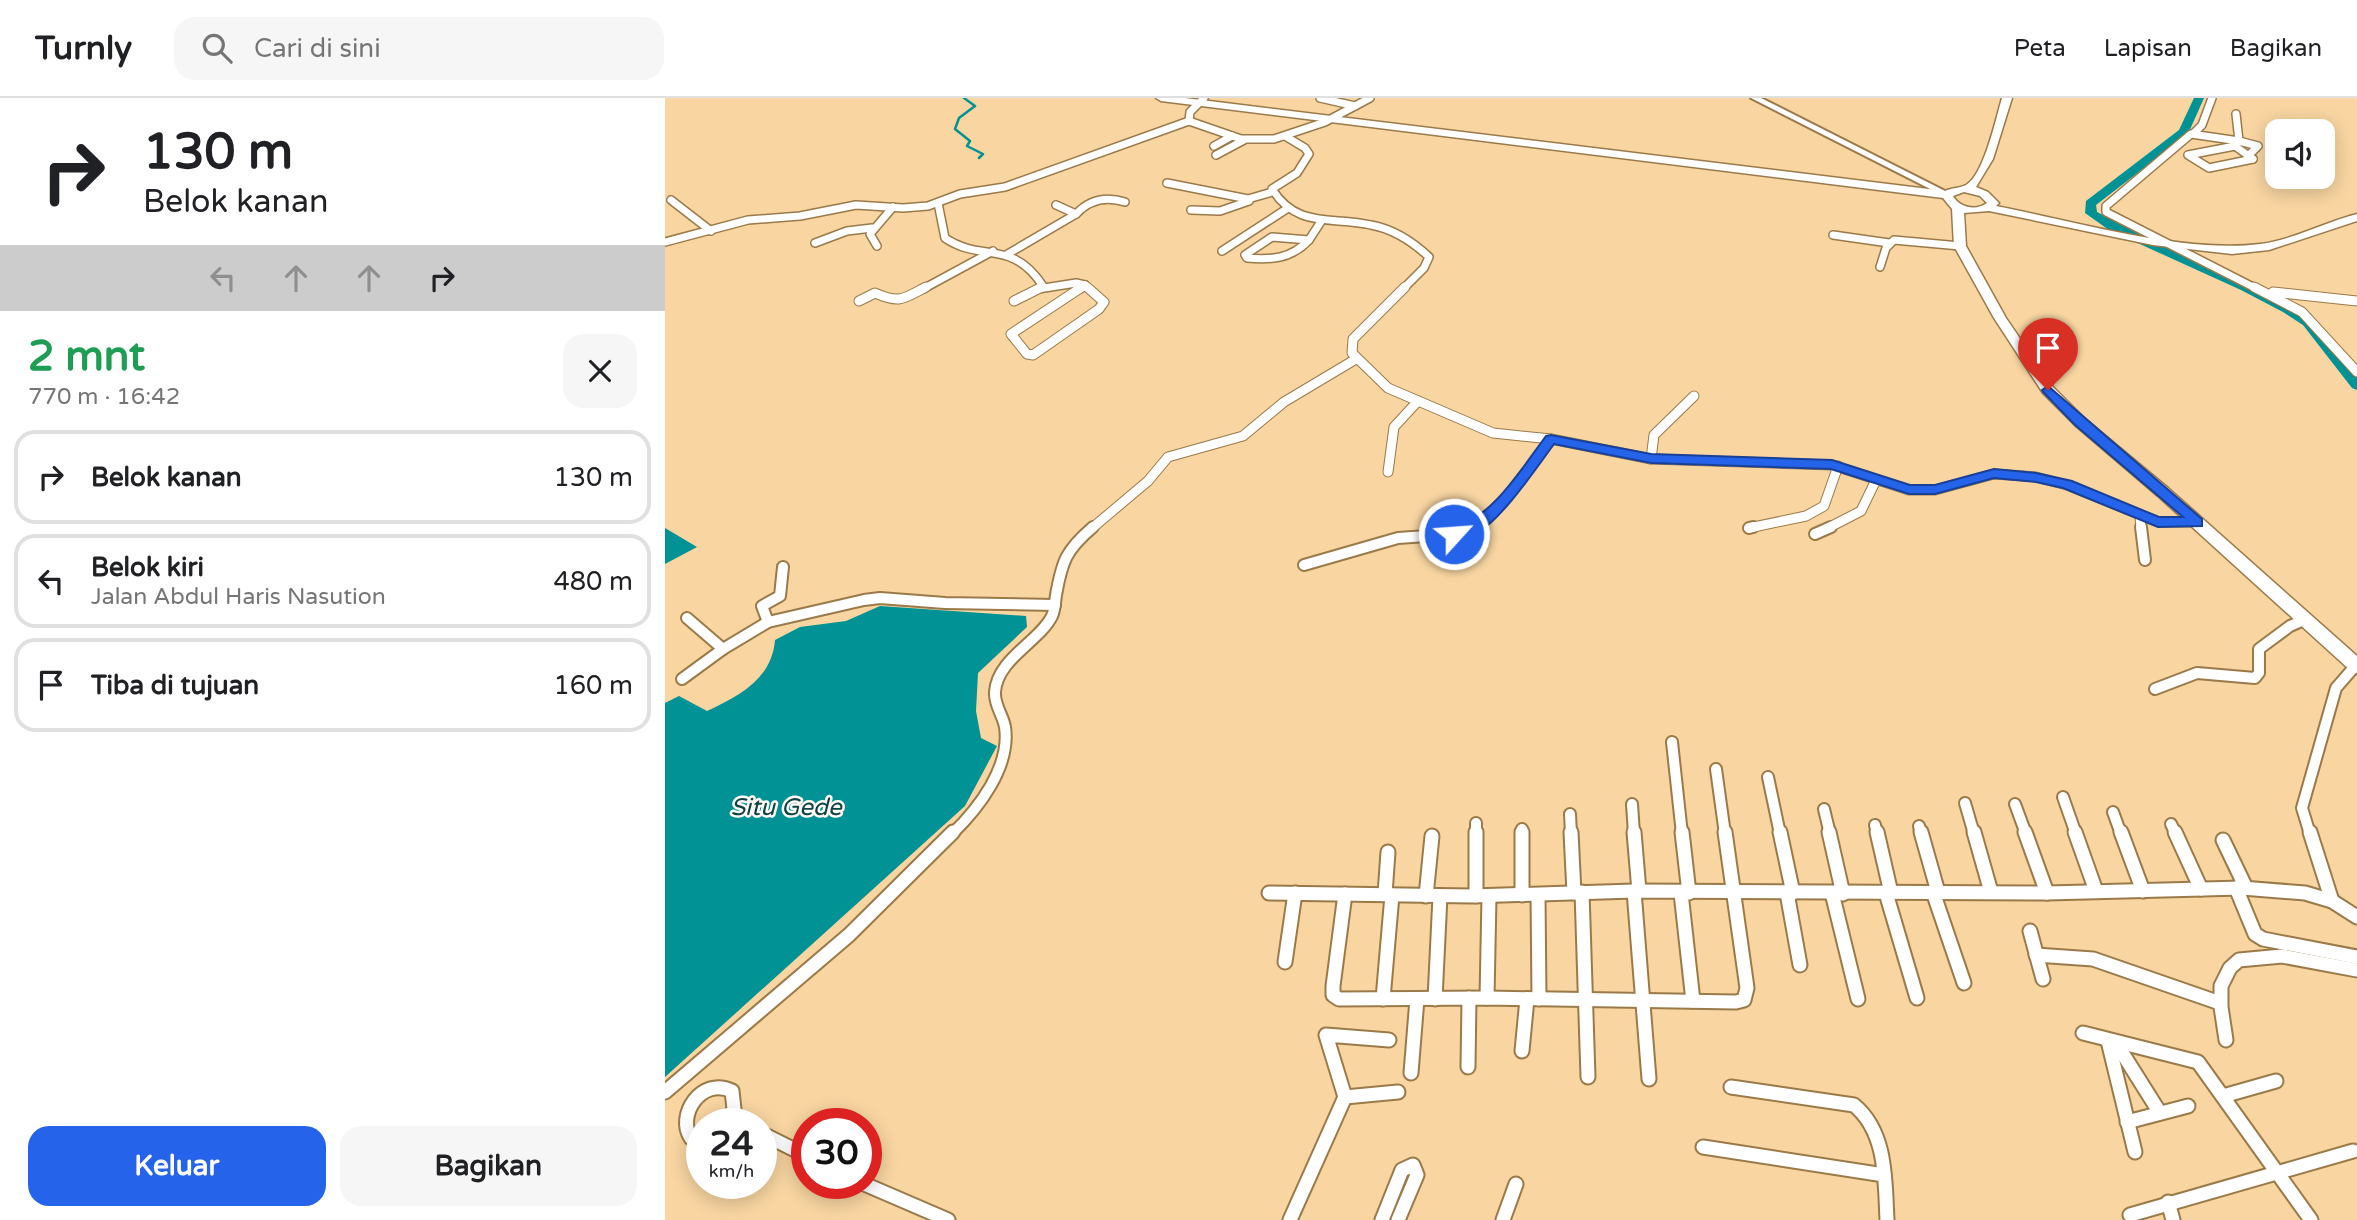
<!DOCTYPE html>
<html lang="id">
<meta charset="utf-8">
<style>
:root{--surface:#fff;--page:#f6f6f6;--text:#202124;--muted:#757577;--line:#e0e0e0;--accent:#2563eb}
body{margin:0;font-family:"Varela Round",sans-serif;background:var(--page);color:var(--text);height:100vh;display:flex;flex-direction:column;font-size:26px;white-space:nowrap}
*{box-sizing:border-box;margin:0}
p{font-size:23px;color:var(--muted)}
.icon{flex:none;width:38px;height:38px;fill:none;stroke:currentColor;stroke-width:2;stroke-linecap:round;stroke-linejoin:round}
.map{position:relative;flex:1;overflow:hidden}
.drawer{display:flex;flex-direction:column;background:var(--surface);width:665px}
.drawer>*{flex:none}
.top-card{background:#fff;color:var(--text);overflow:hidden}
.tools{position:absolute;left:1600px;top:21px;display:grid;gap:14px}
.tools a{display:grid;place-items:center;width:70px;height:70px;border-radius:14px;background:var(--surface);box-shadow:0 4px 18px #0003;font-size:35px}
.speed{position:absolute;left:21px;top:1010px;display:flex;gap:14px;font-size:35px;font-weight:700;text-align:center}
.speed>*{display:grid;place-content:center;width:91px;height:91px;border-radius:50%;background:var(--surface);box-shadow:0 4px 18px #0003;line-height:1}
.speed small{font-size:18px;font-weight:400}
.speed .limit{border:10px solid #d22;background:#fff;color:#111}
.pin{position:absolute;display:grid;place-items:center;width:60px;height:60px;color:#fff;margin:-72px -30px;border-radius:50% 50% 50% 0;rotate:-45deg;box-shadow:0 0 7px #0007}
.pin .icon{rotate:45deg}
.me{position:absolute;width:77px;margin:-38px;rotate:64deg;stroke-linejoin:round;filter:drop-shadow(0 0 5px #0008)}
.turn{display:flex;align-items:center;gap:24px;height:147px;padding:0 28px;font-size:32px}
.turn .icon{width:91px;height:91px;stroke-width:2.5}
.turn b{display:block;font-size:49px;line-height:60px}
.lanes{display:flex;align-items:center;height:66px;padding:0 28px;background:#0003;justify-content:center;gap:35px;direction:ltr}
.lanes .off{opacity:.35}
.round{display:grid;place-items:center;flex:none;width:74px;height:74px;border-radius:21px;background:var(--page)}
.summary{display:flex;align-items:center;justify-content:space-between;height:119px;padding:0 28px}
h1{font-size:42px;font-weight:700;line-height:52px;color:#1e9e55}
.action{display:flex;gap:14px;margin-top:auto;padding:14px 28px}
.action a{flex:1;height:80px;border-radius:21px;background:var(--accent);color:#fff;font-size:28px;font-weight:700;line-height:80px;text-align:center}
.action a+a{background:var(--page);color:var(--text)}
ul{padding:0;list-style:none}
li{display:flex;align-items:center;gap:21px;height:94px;margin:0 14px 10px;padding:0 14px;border:4px solid var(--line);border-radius:21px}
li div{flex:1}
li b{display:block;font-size:26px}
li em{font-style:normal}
header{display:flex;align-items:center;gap:42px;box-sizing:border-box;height:98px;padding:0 35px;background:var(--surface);border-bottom:2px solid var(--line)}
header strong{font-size:33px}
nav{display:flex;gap:38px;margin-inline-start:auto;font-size:24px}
.search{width:490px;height:63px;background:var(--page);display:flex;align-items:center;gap:18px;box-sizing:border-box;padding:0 24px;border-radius:21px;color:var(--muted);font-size:26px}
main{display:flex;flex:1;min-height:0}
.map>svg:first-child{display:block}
.water{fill:#009294}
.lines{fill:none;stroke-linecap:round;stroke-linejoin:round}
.stream{stroke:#009294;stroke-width:2.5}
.river{fill:#009294;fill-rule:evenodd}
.minor-far3-casing{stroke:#9a7a49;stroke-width:10}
.minor-far2-casing{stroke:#9a7a49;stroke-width:11}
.minor-far1-casing{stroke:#9a7a49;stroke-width:14}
.minor-casing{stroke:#9a7a49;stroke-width:17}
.tertiary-casing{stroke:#9a7a49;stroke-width:4}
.primary-casing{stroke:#9a7a49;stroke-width:3}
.minor-far3{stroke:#fff;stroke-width:7}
.minor-far2{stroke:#fff;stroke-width:9}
.minor-far1{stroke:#fff;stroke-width:10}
.minor{stroke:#fff;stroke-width:13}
.tertiary{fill:#fff;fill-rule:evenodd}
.primary{fill:#fff;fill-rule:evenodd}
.route{fill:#2563eb;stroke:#184099;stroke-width:2}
.labels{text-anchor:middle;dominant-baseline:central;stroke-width:5;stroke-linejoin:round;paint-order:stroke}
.water-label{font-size:24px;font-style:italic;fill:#0e4243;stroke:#fffbf6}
</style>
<header>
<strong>Turnly</strong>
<div class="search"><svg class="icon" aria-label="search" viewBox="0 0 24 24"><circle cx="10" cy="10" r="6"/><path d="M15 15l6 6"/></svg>Cari di sini</div>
<nav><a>Peta</a><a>Lapisan</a><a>Bagikan</a></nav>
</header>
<main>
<section class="drawer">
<div class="top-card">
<div class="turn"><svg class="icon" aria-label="right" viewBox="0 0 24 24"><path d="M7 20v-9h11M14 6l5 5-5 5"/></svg><div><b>130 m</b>Belok kanan</div></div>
<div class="lanes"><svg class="icon off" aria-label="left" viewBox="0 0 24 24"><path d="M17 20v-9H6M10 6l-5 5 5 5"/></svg><svg class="icon off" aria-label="ahead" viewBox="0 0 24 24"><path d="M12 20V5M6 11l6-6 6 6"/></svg><svg class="icon off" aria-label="ahead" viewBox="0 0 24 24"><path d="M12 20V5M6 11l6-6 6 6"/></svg><svg class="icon" aria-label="right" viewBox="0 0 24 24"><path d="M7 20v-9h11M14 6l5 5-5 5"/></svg></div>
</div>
<div class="summary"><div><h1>2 mnt</h1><p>770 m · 16:42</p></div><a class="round"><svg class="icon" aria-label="close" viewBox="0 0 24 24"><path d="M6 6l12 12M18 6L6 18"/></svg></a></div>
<ul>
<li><svg class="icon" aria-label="right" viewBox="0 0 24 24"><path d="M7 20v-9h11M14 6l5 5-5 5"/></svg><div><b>Belok kanan</b></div><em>130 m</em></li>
<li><svg class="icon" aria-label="left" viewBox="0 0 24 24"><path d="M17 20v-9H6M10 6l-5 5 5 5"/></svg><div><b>Belok kiri</b><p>Jalan Abdul Haris Nasution</p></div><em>480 m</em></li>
<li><svg class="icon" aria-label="arrive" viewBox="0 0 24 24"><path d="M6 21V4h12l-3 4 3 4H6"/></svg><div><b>Tiba di tujuan</b></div><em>160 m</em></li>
</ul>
<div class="action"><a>Keluar</a><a>Bagikan</a></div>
</section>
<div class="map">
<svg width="1692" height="1122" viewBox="0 0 1692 1122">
<rect width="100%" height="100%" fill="#f8d5a1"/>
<g class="water">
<polygon points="0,430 32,449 0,466"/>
<path d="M 215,508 L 361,518 L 362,529 L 313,575 L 311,613 L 316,640 L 332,648 L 300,708 L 0,979 L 0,605 L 14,598 L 42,613 C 74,598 107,581 110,542 L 135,529 L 181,523 Z"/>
</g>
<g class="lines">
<polyline class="stream" points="299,0 310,8 294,20 290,31 305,43 302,48 318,56 314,60"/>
<polygon class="river" points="1529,0 1539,0 1523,36 1431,107 1432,114 1478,138 1607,196 1648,221 1692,277 1692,292 1687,290 1638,227 1618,214 1576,192 1444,132 1420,115 1421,103 1514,32"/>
<g class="minor-far3-casing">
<g id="minor-far3">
<polyline points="655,0 690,8"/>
<polyline points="1571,16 1574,43 1526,36 1441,108 1441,114 1592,191"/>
<polyline points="524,23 525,14 539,0"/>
<polyline points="1529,35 1537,27 1547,0"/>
<path d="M 620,38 L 640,50 L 644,56 L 632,75 L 607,91 C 632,131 667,118 706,127 C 728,131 748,144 764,159 L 759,170 L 738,191"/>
<polyline points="549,48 567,38"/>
<polyline points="1570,48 1523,57 1544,70 1588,61"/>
<polyline points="551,57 579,42"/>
<polyline points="1584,57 1593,48 1574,43 1570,48 1588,61"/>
<polyline points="502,85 583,101 607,94"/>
<polyline points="6,102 46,133"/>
<path d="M 273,105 L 280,140 C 317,165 346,140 378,188"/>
<polyline points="526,112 555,113 584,103"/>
<path d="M 411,116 C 425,101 441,98 460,104"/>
<polyline points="1168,137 1224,145"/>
<path d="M 607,139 L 644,142 C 626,161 607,162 582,160 L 580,157 Z"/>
<polyline points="644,142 657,122"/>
<polyline points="0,144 83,122 135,118 191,107 238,110 263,108 295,96 340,89 524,23 576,41 609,41 660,24 705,0"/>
<polyline points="150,145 182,133 207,130"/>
<polyline points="212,148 205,136 228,109"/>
<polyline points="557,153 623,110"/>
<polyline points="341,157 411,116 391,107"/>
<polyline points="1215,169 1221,150 1229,142 1295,148"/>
<polyline points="420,187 424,191"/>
<polyline points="258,191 328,153"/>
<polyline points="373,191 411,185 420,187"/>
<polyline points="415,191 420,187"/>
</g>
</g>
<g class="minor-far2-casing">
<g id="minor-far2">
<polyline points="417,189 346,236 362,256 368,257 434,211 439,204 422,189"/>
<polyline points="740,189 688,241 687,255 723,290 828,335 886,341 986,361 1167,367 1244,392 1270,392 1329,376 1371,379 1402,387 1493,424 1532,424"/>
<polyline points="1589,189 1637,214 1692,274"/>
<polyline points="1608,194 1692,203"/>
<path d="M 194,203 L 210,195 C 235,206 238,201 261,189"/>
<polyline points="349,203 377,189"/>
<polyline points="986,361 989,337 1029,298"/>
<polyline points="723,374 729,329 753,303"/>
<polyline points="1475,418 1476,431"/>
<polyline points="1084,430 1141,418 1159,408 1173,368"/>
<polyline points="426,431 483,383 503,359 578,338 619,304 691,261"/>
<polyline points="808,431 838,403 886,341"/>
<polyline points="1161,431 1196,413 1211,382"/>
</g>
</g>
<g class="minor-far1-casing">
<g id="minor-far1">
<polyline points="1476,429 1480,462"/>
<polyline points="1084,430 1088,429"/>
<polyline points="1150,436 1166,429"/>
<polyline points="639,467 733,440 790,436 811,429"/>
<polyline points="22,520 58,551"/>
<polyline points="103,524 97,508 115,498 118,469"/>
<polyline points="17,581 58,551 103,524 199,502 215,500 280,505 390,507"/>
<polyline points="1490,591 1532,575 1590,580 1594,575 1594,551 1625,528 1641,521"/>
<polyline points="1007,644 1017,736"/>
<polyline points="1051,671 1060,736"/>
<polyline points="1103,679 1115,736"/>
<polyline points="1398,699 1411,736"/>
<polyline points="1300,705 1309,736"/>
<polyline points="967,706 969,736"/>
<polyline points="1350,706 1361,736"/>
<polyline points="1159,711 1165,736"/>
<polyline points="1448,714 1456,736"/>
<polyline points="905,716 906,736"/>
<polyline points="811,725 811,736"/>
<polyline points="1506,726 1511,736"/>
<polyline points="1210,727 1212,736"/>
<polyline points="1254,728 1256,736"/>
<polyline points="857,731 857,736"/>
<path d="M 287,736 C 313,711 346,669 340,629 C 338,617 329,607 330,594 C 332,561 375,543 387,518 C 390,512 390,503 391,497 C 397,463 401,452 428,429"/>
<polyline points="1645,736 1637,710 1671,590 1691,567"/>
</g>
</g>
<g class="minor-casing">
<g id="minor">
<polyline points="811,734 811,798"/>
<polyline points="857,734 857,797"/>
<polyline points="906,734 909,795"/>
<polyline points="969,734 974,793"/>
<polyline points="1017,734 1024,795"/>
<polyline points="1115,734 1128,795"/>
<polyline points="1164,734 1178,796"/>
<polyline points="1212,734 1226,795"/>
<polyline points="1256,734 1273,794"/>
<polyline points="1309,734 1326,794"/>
<polyline points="1360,734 1382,795"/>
<polyline points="1410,734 1431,793"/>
<polyline points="1456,734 1478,793"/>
<polyline points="1510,734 1536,791"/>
<polyline points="1645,734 1667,803"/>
<polyline points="1558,742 1581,790"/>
<polyline points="1571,790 1590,836 1598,841 1692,859"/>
<polyline points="969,793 984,981"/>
<polyline points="917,794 923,979"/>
<polyline points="1268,794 1299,885"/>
<polyline points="604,795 807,798 969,793 1382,795 1577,790 1640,795 1667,803 1692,819"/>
<polyline points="1016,795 1028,903"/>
<polyline points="1122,795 1135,867"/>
<polyline points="1167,795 1193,901"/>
<polyline points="1221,795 1252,900"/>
<polyline points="680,796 668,888 668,897 674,901 822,900 1071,904 1079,902 1082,890 1060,734"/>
<polyline points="720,796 723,754"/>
<polyline points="873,797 874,901"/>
<polyline points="761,798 767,738"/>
<polyline points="1365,833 1378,881"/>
<polyline points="1371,857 1428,861 1555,905"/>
<polyline points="620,864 630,795"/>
<polyline points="822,900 824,798"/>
<polyline points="718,901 727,797"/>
<polyline points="770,901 775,798"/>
<polyline points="1418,935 1533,964 1646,1122"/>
<polyline points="1561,942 1556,909 1556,888 1565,870 1574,862 1617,858 1692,872"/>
<polyline points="1443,943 1470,1054"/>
<polyline points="1451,945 1495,1015"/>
<polyline points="857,953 862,901"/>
<polyline points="803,969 804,900"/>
<polyline points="746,975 752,901"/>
<path d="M 1066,989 L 1189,1007 C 1222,1034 1220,1083 1222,1122"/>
<polyline points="0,994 184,837 288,734"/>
<polyline points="1558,998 1611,983"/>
<polyline points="680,999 733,994"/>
<polyline points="1462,1024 1523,1008"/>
<polyline points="96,1035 142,1058"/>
<path d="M 37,1040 L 26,1040 C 11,1018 36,978 67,993 L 69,1011 L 60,1026"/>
<polyline points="1038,1049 1219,1077"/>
<polyline points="197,1085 283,1122"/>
<polyline points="1503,1104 1508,1122"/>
<polyline points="1465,1117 1688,1053"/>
<polyline points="625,1122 680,999 661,937 724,942"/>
<polyline points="717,1122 737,1072 748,1067 752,1077 733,1122"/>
<polyline points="838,1122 851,1086"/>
</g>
</g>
<g class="tertiary-casing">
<polygon id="tertiary" points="1086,0 1096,0 1286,96 1279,98"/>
</g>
<g class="primary-casing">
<path id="primary" d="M 491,0 L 520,0 L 1280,93 C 1286,90 1295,90 1301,87 C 1319,77 1331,20 1337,0 L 1347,0 L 1328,61 L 1311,89 L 1323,94 L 1334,105 L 1331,108 C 1408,123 1519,156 1595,146 C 1628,142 1660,124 1692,116 L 1692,123 L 1604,152 L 1567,156 L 1488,147 L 1324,113 L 1299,115 L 1301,148 L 1341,220 L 1388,289 L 1420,321 L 1503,390 L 1692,558 L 1692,575 L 1686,573 L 1493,398 L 1410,327 L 1378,295 L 1329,220 L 1289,148 L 1287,111 L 1278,100 L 496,3 ZM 1299,94 L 1315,98 L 1322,105 C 1311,113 1295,110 1288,98 Z"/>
</g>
<use href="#minor-far3" class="minor-far3"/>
<use href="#minor-far2" class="minor-far2"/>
<use href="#minor-far1" class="minor-far1"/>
<use href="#minor" class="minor"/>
<use href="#tertiary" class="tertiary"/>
<use href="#primary" class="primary"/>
</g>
<path class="route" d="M 1383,288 L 1537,421 L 1537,428 L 1493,429 L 1398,390 L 1371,384 L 1329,380 L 1270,396 L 1244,396 L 1166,371 L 986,365 L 889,346 C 872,369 835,424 810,436 C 804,438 795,439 789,441 L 782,436 L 784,433 C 827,420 855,373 881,338 L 886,337 L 986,356 L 1167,362 L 1245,387 L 1270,387 L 1329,371 L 1371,375 L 1407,383 L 1494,419 L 1518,419 L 1410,327 L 1378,294 L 1377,292 Z"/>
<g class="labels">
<g class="water-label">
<text x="121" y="709">Situ Gede</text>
</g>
</g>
</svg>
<div class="tools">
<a><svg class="icon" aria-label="sound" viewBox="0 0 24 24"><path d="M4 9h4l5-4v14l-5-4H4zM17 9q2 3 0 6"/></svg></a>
</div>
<div class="speed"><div>24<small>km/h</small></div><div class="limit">30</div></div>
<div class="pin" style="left:1383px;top:292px;background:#d93025"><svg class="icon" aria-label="arrive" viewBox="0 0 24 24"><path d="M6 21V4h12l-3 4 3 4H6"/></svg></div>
<svg class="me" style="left:789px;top:436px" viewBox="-20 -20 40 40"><circle r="17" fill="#2563eb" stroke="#fff" stroke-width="3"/><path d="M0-11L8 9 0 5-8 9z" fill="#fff"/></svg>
</div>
</main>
